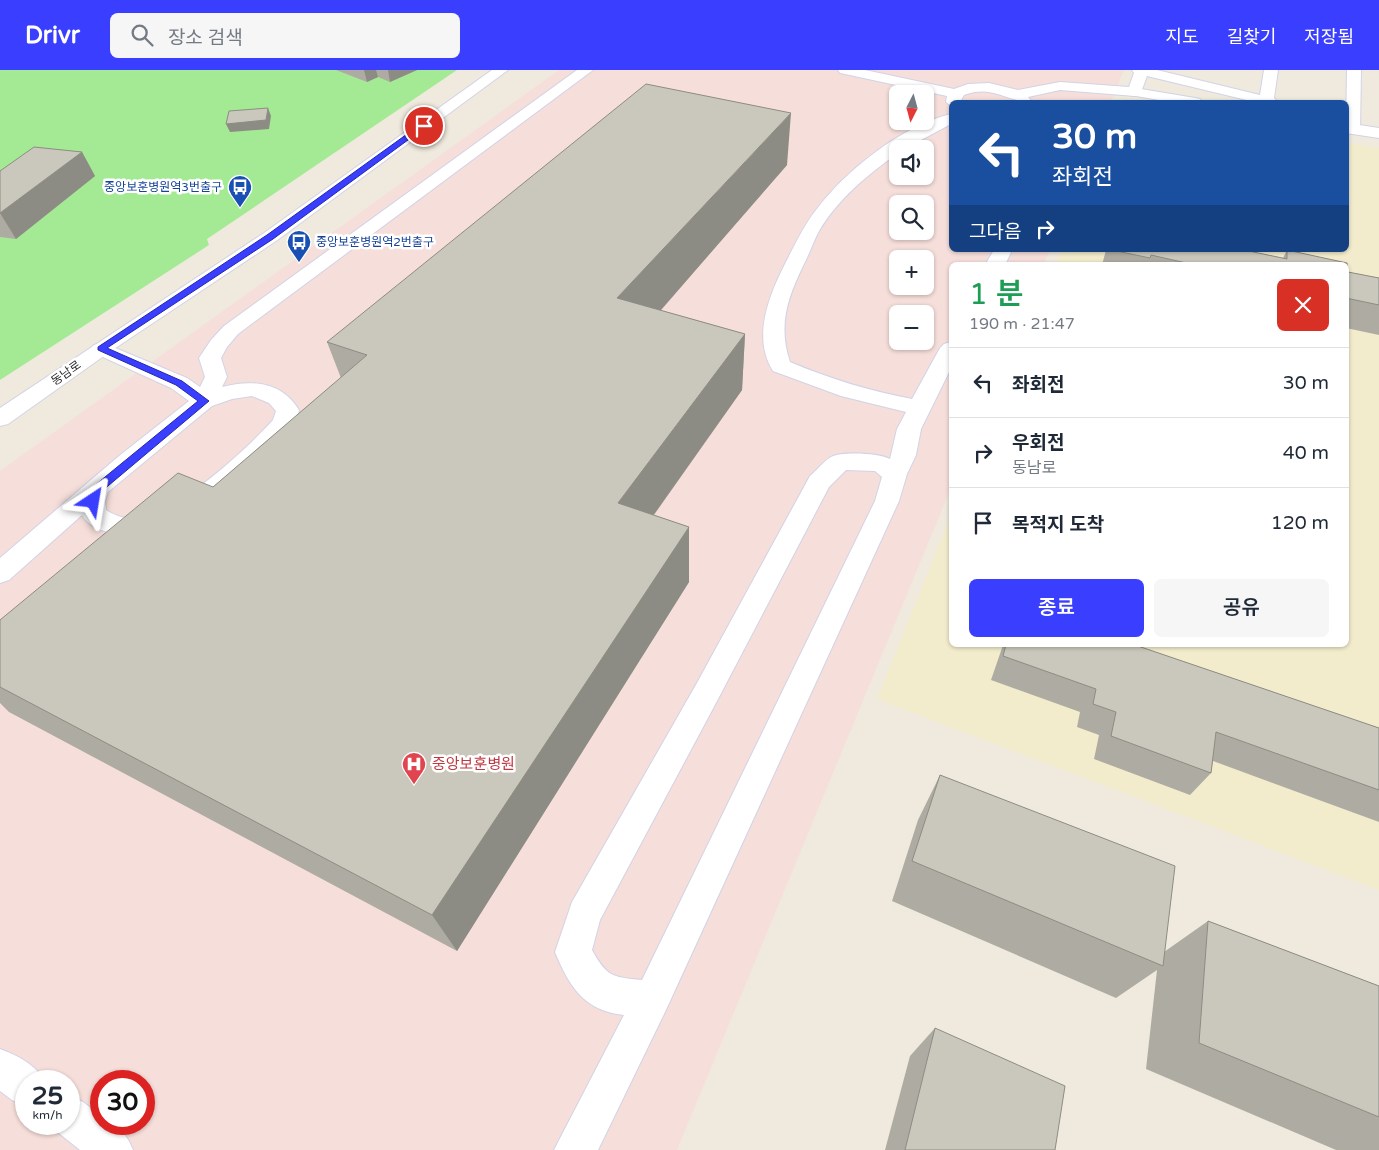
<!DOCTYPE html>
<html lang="ko">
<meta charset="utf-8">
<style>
:root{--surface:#fff;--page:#f6f6f7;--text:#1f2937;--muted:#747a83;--line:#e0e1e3;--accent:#3a3eff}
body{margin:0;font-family:"Varela Round","Noto Sans KR",sans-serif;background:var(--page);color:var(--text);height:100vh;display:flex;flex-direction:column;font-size:19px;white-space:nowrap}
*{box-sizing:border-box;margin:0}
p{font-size:16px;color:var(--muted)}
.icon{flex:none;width:28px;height:28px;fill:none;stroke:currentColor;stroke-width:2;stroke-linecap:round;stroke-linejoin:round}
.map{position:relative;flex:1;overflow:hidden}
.panel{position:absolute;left:949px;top:192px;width:400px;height:385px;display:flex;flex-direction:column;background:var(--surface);border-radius:8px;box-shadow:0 1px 4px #0004}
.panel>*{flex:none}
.guide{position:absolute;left:949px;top:30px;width:400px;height:152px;border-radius:8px;box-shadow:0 1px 4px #0004;background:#1a4fa0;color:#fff;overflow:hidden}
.needle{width:32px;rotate:186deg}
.buttons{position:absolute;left:889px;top:15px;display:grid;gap:10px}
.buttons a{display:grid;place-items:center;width:45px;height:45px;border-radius:8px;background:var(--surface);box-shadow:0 1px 4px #0004;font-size:25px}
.speed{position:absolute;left:15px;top:1000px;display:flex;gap:10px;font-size:25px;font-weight:700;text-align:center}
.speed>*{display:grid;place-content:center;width:65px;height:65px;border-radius:50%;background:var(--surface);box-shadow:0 1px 4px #0004;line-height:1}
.speed small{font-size:12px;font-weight:400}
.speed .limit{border:8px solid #d22;background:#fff;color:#111}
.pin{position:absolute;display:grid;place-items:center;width:42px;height:42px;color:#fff;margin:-21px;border:2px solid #fff;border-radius:50%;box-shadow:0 1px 5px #0007}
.me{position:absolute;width:55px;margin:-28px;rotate:33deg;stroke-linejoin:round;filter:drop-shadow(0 0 4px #0008)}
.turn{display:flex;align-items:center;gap:18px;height:105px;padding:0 20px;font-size:22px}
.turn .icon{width:65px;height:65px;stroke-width:2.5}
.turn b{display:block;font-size:35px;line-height:42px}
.then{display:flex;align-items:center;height:48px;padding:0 20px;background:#0003;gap:10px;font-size:19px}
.round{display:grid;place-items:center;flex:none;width:52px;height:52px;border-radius:8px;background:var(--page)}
.headline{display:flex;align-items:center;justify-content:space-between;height:85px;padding:0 20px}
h1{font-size:30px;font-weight:600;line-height:38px;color:#1e9e55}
.button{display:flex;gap:10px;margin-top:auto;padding:10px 20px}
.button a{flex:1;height:58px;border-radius:8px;background:var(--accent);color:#fff;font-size:20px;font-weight:600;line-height:58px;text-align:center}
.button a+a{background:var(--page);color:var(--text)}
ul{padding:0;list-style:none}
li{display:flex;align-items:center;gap:15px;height:70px;padding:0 20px;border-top:1px solid var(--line)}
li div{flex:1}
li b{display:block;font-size:19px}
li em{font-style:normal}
header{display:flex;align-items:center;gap:30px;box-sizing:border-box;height:70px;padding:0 25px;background:var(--accent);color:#fff}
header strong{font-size:24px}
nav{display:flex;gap:28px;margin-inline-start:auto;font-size:18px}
.search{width:350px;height:45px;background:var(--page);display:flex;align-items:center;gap:12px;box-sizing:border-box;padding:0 18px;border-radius:8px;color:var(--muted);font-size:19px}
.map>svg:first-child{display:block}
.education{fill:#f2eccc}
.medical{fill:#f6deda;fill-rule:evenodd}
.green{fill:#a4ea95}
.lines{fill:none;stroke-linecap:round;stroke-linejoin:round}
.street-casing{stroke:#d2d3e6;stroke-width:2}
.secondary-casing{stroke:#d2d3e6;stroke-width:2}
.street{fill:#fff;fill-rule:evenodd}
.secondary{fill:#fff;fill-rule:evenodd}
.wall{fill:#aeaca2}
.shaded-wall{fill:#8d8c84}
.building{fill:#cac8bc;stroke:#8d8c84}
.route{fill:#3a3eff;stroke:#2628a6}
.labels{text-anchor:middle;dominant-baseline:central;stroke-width:5;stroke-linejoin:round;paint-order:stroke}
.far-transit-label{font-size:12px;fill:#164399;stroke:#fff;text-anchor:end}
.far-street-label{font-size:12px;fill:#2c2c2c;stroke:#fff}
.health-label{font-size:15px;fill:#be3a42;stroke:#fff;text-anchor:start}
</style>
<header>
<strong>Drivr</strong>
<div class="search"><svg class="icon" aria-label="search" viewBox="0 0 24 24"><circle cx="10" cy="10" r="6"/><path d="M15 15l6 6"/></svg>장소 검색</div>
<nav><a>지도</a><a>길찾기</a><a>저장됨</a></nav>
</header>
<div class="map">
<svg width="1379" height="1080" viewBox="0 0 1379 1080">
<rect width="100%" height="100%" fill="#efeadd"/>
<polygon class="education" points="1346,73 1379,78 1379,820 877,629 951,446 951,575 1346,575 1346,195 1055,195 1061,180 1346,180"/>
<path class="medical" d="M 559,0 L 1124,0 L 1111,32 L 951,32 L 951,180 L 1050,180 L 1043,195 L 951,195 L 951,418 L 677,1080 L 0,1080 L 0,401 ZM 898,24 L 925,24 L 925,51 L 898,51 ZM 898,79 L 925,79 L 925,106 L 898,106 ZM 898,134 L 925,134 L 925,161 L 898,161 ZM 898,189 L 925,189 L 925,216 L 898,216 ZM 898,244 L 925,244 L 925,271 L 898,271 ZM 26,1011 L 69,1011 L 69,1054 L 26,1054 ZM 101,1011 L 144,1011 L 144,1054 L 101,1054 Z"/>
<polygon class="green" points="0,0 457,0 207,169 209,175 0,310"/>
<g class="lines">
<g class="street-casing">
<g id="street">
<path d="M 577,0 L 593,0 L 238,264 L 227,277 L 221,288 L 227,307 L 222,317 C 252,309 282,312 299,340 C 298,346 296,352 293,358 C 284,370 271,379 260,390 C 230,417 198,448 158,462 C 140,468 124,468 107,462 C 97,459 87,454 82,445 L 9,510 L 0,513 L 0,488 L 119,386 L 189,331 L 171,318 L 94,283 L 90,279 L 94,275 L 101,273 L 108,275 L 187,308 L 200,317 L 205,307 L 199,288 L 211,270 L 224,256 ZM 252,326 L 269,333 L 276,341 L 273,350 C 246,380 184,436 146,446 C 131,451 119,448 106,440 L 105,431 L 108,422 L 212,336 L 232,329 Z"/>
<path d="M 838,0 L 865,0 L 954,19 L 968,14 L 989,13 L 1018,20 L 1060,12 L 1129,17 L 1134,3 L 1132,0 L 1157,0 L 1260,25 L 1264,0 L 1278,0 L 1274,28 L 1278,32 L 1255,32 L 1147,6 L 1140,25 L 1135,26 L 1060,20 L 1028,27 L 1032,32 C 1007,32 992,14 964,25 L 960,32 L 951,32 L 951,36 L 946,32 L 947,26 L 845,4 L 840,3 Z"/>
<polygon points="1347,0 1361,0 1360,59 1358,62 1346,62"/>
<path d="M 951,44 L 951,54 L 904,79 L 898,79 L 898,83 C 867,105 838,129 819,161 C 813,172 809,185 803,196 C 787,229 778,256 790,292 C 830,309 870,321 912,329 L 940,278 L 944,274 L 951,272 L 951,298 L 921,359 L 916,385 L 907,404 L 899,431 L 665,942 L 598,1080 L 554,1080 L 624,945 C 584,941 569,916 555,882 L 572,832 L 697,613 L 810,406 C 817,400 824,391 831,387 C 841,381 880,383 890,389 L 897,359 L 906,342 L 841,326 L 773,301 C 752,268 769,226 784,196 C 794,176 803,157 816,140 C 846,100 902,56 951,44 ZM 846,400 L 875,401 L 882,407 L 875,431 L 642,910 C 612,907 607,907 592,880 L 600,850 L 717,631 L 829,417 Z"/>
<polygon points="994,180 1012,180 1005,195 985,195"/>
<path d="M 0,979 C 16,985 37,995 44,1011 L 26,1011 L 26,1036 L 12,1030 L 0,1021 Z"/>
<path d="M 69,1026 L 83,1032 L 101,1046 L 101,1054 C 119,1054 127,1065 133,1080 L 80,1080 L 55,1060 L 52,1054 L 69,1054 Z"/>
</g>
</g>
<g class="secondary-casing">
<g id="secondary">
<polygon points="492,0 508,0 276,171 108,283 8,354 0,356 0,338 264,163"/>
<polygon points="1135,18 1195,28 1200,29 1202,32 1171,32 1130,25 1128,22 1130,19"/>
<polygon points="1346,53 1379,58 1379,68 1346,63"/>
</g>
</g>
<use href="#street" class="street"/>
<use href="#secondary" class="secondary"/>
</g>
<g class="wall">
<polygon points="336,0 417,0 390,12 378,7 367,12"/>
<polygon points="82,82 95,106 16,169 0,167 0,101"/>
<polygon points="787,95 660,240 745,264 742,320 654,445 689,457 689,512 457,881 9,642 0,633 0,550 213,417 341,308 327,272"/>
<polygon points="1106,180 1244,180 1283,188 1287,180 1347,193 1348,202 1379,208 1379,265 1346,258 1346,195 1102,195"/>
<polygon points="1003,575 1135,575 1379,658 1379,752 1213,691 1211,703 1190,725 1094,689 1099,665 1077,657 1080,642 991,610"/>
<polygon points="940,705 1164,882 1208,851 1379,916 1379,1080 1336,1080 1146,999 1157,900 1116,928 892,831 918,750"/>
<polygon points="935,958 1055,1080 885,1080 910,986"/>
</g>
<g class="shaded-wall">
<polygon points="364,0 376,0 378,7 367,12"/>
<polygon points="388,0 417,0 390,12"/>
<polygon points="268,38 271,46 269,59 230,62 226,54"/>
<polygon points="791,43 787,95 622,285 617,228"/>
<polygon points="82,82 95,106 16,169 0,143"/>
<polygon points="745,264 742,320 623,488 618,433"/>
<polygon points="689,457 689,512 457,881 432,845"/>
</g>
<g class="building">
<polygon points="646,14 791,43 617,228 745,264 618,433 689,457 432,845 0,617 0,550 178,403 213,417 367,285 327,272"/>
<polygon points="268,38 266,50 226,54 229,41"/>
<polygon points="34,77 82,82 0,143 0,101"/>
<polygon points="1112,180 1244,180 1287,189 1287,180 1347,193 1348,202 1379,208 1379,235 1346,228 1346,195 1195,195 1151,185 1150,188"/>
<polygon points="1006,575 1135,575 1379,658 1379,720 1216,662 1211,703 1111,666 1116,642 1093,634 1096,619 1003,586"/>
<polygon points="940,705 1175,796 1163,896 912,791"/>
<polygon points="1208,851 1379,916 1379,1047 1199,973"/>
<polygon points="935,958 1065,1016 1055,1080 905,1080"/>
</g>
<polygon class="route" points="421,54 427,56 273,169 107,278 182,311 209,331 102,421 97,433 89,433 88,431 94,416 198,331 176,315 98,280 98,277 267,165"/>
<defs>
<g id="bus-pin" transform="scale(1.25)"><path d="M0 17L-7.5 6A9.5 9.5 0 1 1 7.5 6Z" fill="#1a4fb4" stroke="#fff"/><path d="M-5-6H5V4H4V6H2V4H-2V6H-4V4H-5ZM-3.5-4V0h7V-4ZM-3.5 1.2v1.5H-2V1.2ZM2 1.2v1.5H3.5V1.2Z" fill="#fff"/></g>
<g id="hospital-pin" transform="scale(1.25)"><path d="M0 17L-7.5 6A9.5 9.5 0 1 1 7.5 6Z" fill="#e0444e" stroke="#fff"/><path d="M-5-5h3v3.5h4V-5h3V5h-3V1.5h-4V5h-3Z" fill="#fff"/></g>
</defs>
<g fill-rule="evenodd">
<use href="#bus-pin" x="240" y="117"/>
<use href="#bus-pin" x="299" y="172"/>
<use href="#hospital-pin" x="414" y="694"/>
</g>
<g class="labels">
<g class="far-transit-label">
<text x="222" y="117">중앙보훈병원역3번출구</text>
<text x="316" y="172" text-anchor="start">중앙보훈병원역2번출구</text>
</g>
<g class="far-street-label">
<text transform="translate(66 303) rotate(-35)">동남로</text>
</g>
<g class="health-label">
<text x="432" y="694">중앙보훈병원</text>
</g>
</g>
</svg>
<div class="buttons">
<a><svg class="needle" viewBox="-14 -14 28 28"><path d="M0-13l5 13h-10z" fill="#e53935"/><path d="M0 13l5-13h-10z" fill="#747a83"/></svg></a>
<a><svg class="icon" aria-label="sound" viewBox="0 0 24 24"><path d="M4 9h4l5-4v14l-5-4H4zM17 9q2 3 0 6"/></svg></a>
<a><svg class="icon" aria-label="search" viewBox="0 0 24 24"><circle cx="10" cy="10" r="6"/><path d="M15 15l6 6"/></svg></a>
<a>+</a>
<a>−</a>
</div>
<div class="speed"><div>25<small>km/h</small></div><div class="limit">30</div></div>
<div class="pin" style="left:424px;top:56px;background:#d93025"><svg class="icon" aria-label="arrive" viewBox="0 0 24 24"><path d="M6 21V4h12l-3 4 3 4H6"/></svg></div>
<svg class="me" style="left:93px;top:431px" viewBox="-20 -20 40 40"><path d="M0-17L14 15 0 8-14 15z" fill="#3a3eff" stroke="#fff" stroke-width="4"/></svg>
<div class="guide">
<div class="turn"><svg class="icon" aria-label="left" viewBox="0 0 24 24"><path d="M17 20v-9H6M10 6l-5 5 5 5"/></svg><div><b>30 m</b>좌회전</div></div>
<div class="then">그다음<svg class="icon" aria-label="right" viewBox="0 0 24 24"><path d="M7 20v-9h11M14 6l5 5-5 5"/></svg></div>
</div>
<section class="panel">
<div class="headline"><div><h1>1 분</h1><p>190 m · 21:47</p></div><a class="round" style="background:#d93025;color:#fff"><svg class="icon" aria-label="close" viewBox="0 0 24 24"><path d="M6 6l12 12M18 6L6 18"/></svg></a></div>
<ul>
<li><svg class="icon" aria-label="left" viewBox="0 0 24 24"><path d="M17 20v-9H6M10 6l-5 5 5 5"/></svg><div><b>좌회전</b></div><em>30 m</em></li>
<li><svg class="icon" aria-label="right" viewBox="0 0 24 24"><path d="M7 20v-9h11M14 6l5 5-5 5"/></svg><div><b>우회전</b><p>동남로</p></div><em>40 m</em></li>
<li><svg class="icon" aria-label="arrive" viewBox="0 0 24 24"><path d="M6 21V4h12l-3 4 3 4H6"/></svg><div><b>목적지 도착</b></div><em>120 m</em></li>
</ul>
<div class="button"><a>종료</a><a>공유</a></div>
</section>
</div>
